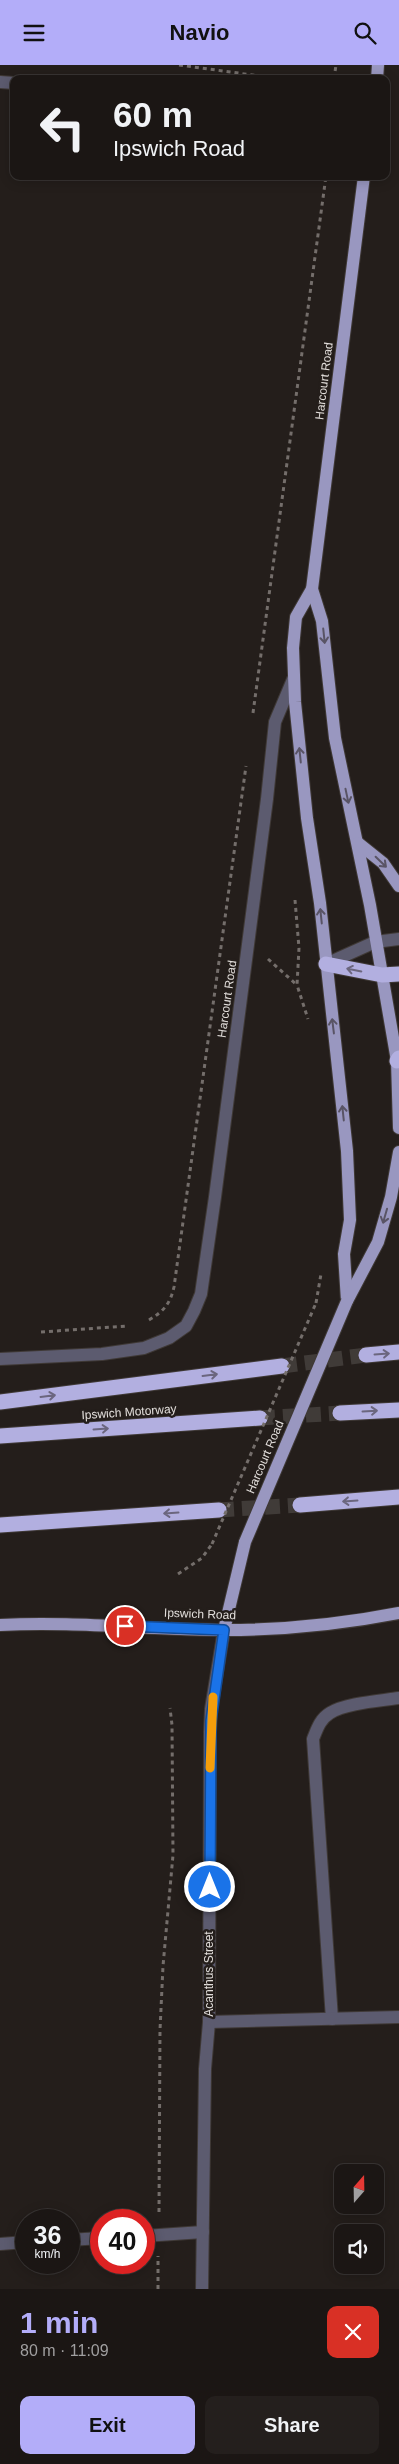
<!DOCTYPE html>
<meta charset="utf-8">
<style>
:root{--surface:#1b1614;--page:#241f1d;--text:#f1f3f6;--muted:#a09fa0;--line:#393534;--accent:#b3adf9}
body{margin:0;font-family:Arial,sans-serif;background:var(--page);color:var(--text);height:100vh;display:flex;flex-direction:column;font-size:19px;white-space:nowrap}
*{box-sizing:border-box;margin:0}
p{font-size:16px;color:var(--muted)}
.icon{flex:none;width:28px;height:28px;fill:none;stroke:currentColor;stroke-width:2;stroke-linecap:round;stroke-linejoin:round}
.map{position:relative;height:2224px;overflow:hidden}
.panel{display:flex;flex-direction:column;background:var(--surface);flex:1}
.panel>*{flex:none}
.guide{position:absolute;left:10px;top:10px;width:380px;height:105px;border-radius:10px;box-shadow:0 2px 12px #0003,0 0 0 1px var(--line);background:#1b1614;color:var(--text);overflow:hidden}
.needle{width:32px;rotate:20deg}
.fabs{position:absolute;left:334px;top:2099px;display:grid;gap:10px}
.fabs a{display:grid;place-items:center;width:50px;height:50px;border-radius:10px;background:var(--surface);box-shadow:0 2px 12px #0003,0 0 0 1px var(--line);font-size:25px}
.speed{position:absolute;left:15px;top:2144px;display:flex;gap:10px;font-size:25px;font-weight:700;text-align:center}
.speed>*{display:grid;place-content:center;width:65px;height:65px;border-radius:50%;background:var(--surface);box-shadow:0 2px 12px #0003,0 0 0 1px var(--line);line-height:1}
.speed small{font-size:12px;font-weight:400}
.speed .limit{border:8px solid #d22;background:#fff;color:#111}
.pin{position:absolute;display:grid;place-items:center;width:42px;height:42px;color:#fff;margin:-21px;border:2px solid #fff;border-radius:50%;box-shadow:0 1px 5px #0007}
.me{position:absolute;width:55px;margin:-28px;rotate:0deg;stroke-linejoin:round;filter:drop-shadow(0 0 4px #0008)}
.turn{display:flex;align-items:center;gap:18px;height:105px;padding:0 20px;font-size:22px}
.turn .icon{width:65px;height:65px;stroke-width:2.5}
.turn b{display:block;font-size:35px;line-height:42px}
.round{display:grid;place-items:center;flex:none;width:52px;height:52px;border-radius:10px;background:var(--page)}
.headline{display:flex;align-items:center;justify-content:space-between;height:85px;padding:0 20px}
h1{font-size:30px;font-weight:700;line-height:38px;color:var(--accent)}
.action{display:flex;gap:10px;margin-top:auto;padding:10px 20px}
.action a{flex:1;height:58px;border-radius:10px;background:var(--accent);color:#111;font-size:20px;font-weight:700;line-height:58px;text-align:center}
.action a+a{background:var(--page);color:var(--text)}
header{display:flex;justify-content:space-between;align-items:center;height:65px;padding:0 20px;background:var(--accent);color:#111;font-size:22px;font-weight:700}
.map>svg:first-child{display:block}
.lines{fill:none;stroke-linecap:round;stroke-linejoin:round}
.highway-tunnel{stroke:#403b38;stroke-width:15;stroke-dasharray:15 8;stroke-linecap:butt}
.minor-casing{stroke:#3f3936;stroke-width:14}
.major-casing{stroke:#3f3936;stroke-width:14}
.highway-casing{stroke:#3f3936;stroke-width:17}
.path{stroke:#746e6b;stroke-width:3;stroke-dasharray:4 4;stroke-linecap:butt}
.minor{stroke:#5c5b6f;stroke-width:12}
.major{stroke:#9997c0;stroke-width:12}
.highway{stroke:#b2afe0;stroke-width:15}
.major-bridge-casing{stroke:#3f3936;stroke-width:14;stroke-linecap:butt}
.path-bridge{stroke:#746e6b;stroke-width:3;stroke-dasharray:4 4;stroke-linecap:butt}
.major-bridge{stroke:#9997c0;stroke-width:12}
.oneway{stroke:#595465}
.oneway2{stroke:#6b667e}
.route-casing{stroke:#114b97;stroke-width:12}
.route{stroke:#1a73e8;stroke-width:9}
.slow{stroke:#f59e0b;stroke-width:9}
.labels{text-anchor:middle;dominant-baseline:central;stroke-width:5;stroke-linejoin:round;paint-order:stroke}
.street-label{font-size:12px;fill:#e2dedb;stroke:#241e1b}
</style>
<header><svg class="icon" aria-label="menu" viewBox="0 0 24 24"><path d="M4 6h16M4 12h16M4 18h16"/></svg>Navio<svg class="icon" aria-label="search" viewBox="0 0 24 24"><circle cx="10" cy="10" r="6"/><path d="M15 15l6 6"/></svg></header>
<div class="map">
<svg width="399" height="2224" viewBox="0 0 399 2224">
<rect width="100%" height="100%" fill="#241e1b"/>
<g class="lines">
<g class="highway-tunnel">
<polyline points="282,1301 366,1290"/>
<polyline points="260,1353 340,1348"/>
<polyline points="219,1445 300,1440"/>
</g>
<g class="minor-casing">
<g id="minor">
<polyline points="0,17 14,18"/>
<polyline points="326,899 375,877 399,874"/>
<polyline points="0,1294 102,1289 144,1283 169,1273 186,1261 194,1246 201,1229 215,1132 267,734 275,657 294,612"/>
<path d="M 332,1954 L 313,1674 C 317,1664 320,1654 330,1648 C 346,1638 380,1636 399,1633"/>
<polyline points="209,1957 399,1952"/>
<polyline points="144,2171 203,2167"/>
<polyline points="69,2175 101,2173"/>
<polyline points="0,2179 26,2177"/>
<polyline points="202,2224 205,2004 209,1957 210,1667 211,1644 224,1565"/>
</g>
</g>
<g class="major-casing">
<g id="major">
<polyline points="377,14 378,0"/>
<polyline points="312,524 322,556 335,673 370,840 397,996 399,1063"/>
<polyline points="358,778 383,798 399,821"/>
<polyline points="347,1236 344,1189 350,1155 347,1086 320,838 307,753 295,637 293,583 296,552 312,524 364,111"/>
<polyline points="347,1236 378,1177 391,1132 399,1087"/>
<path d="M 0,1560 C 75,1556 150,1565 225,1565 C 282,1565 343,1559 399,1548"/>
<polyline points="224,1565 245,1477"/>
</g>
</g>
<g class="highway-casing">
<g id="highway">
<polyline points="326,899 382,910 399,909"/>
<polyline points="397,996 399,993"/>
<polyline points="366,1290 399,1287"/>
<polyline points="0,1337 282,1301"/>
<polyline points="340,1348 399,1345"/>
<polyline points="0,1371 260,1353"/>
<polyline points="300,1440 399,1432"/>
<polyline points="0,1460 219,1445"/>
</g>
</g>
<g class="path">
<polyline points="179,0 282,14"/>
<polyline points="334,14 336,0"/>
<polyline points="253,648 326,111"/>
<polyline points="295,835 299,883 297,920 308,954"/>
<polyline points="268,894 297,920"/>
<polyline points="316,1238 321,1209"/>
<path d="M 149,1255 C 164,1246 170,1239 174,1222 L 246,701"/>
<polyline points="41,1267 127,1261"/>
<polyline points="178,1509 202,1493 212,1479"/>
<polyline points="159,2147 160,1965 163,1901 173,1790 172,1660 170,1643"/>
<polyline points="158,2224 158,2191"/>
</g>
<use href="#minor" class="minor"/>
<use href="#major" class="major"/>
<use href="#highway" class="highway"/>
<g class="major-bridge-casing">
<polyline id="major-bridge" points="245,1477 347,1236"/>
</g>
<polyline class="path-bridge" points="212,1479 316,1238"/>
<use href="#major-bridge" class="major-bridge"/>
</g>
<defs><path id="oneway-shaft" d="M-6 0H5M1.5-3L5.5 0L1.5 3" fill="none" stroke-width="1.6" stroke-linecap="round" stroke-linejoin="round" transform="scale(1.25)"/></defs>
<g class="oneway">
<use href="#oneway-shaft" transform="translate(324 571) rotate(84)"/>
<use href="#oneway-shaft" transform="translate(300 690) rotate(-96)"/>
<use href="#oneway-shaft" transform="translate(347 731) rotate(78)"/>
<use href="#oneway-shaft" transform="translate(381 797) rotate(44)"/>
<use href="#oneway-shaft" transform="translate(321 851) rotate(-96)"/>
<use href="#oneway-shaft" transform="translate(333 961) rotate(-97)"/>
<use href="#oneway-shaft" transform="translate(343 1048) rotate(-96)"/>
<use href="#oneway-shaft" transform="translate(385 1151) rotate(106)"/>
</g>
<g class="oneway2">
<use href="#oneway-shaft" transform="translate(354 905) rotate(-169)"/>
<use href="#oneway-shaft" transform="translate(382 1289) rotate(-4)"/>
<use href="#oneway-shaft" transform="translate(210 1310) rotate(-7)"/>
<use href="#oneway-shaft" transform="translate(48 1331) rotate(-7)"/>
<use href="#oneway-shaft" transform="translate(370 1346) rotate(-3)"/>
<use href="#oneway-shaft" transform="translate(101 1364) rotate(-4)"/>
<use href="#oneway-shaft" transform="translate(350 1436) rotate(176)"/>
<use href="#oneway-shaft" transform="translate(171 1448) rotate(176)"/>
</g>
<g class="lines">
<g class="route-casing">
<polyline id="route" points="125,1561 224,1565 211,1656 210,1822"/>
</g>
<use href="#route" class="route"/>
<polyline class="slow" points="210,1703 213,1632"/>
</g>
<g class="labels">
<g class="street-label">
<text transform="translate(324 316) rotate(-83)">Harcourt Road</text>
<text transform="translate(227 934) rotate(-82)">Harcourt Road</text>
<text transform="translate(129 1347) rotate(-4)">Ipswich Motorway</text>
<text transform="translate(265 1392) rotate(-67)">Harcourt Road</text>
<text transform="translate(200 1549) rotate(2)">Ipswich Road</text>
<text transform="translate(209 1909) rotate(-90)">Acanthus Street</text>
</g>
</g>
</svg>
<div class="fabs">
<a><svg class="needle" viewBox="-14 -14 28 28"><path d="M0-13l5 13h-10z" fill="#e53935"/><path d="M0 13l5-13h-10z" fill="#a09fa0"/></svg></a>
<a><svg class="icon" aria-label="sound" viewBox="0 0 24 24"><path d="M4 9h4l5-4v14l-5-4H4zM17 9q2 3 0 6"/></svg></a>
</div>
<div class="speed"><div>36<small>km/h</small></div><div class="limit">40</div></div>
<div class="pin" style="left:125px;top:1561px;background:#d93025"><svg class="icon" aria-label="arrive" viewBox="0 0 24 24"><path d="M6 21V4h12l-3 4 3 4H6"/></svg></div>
<svg class="me" style="left:210px;top:1822px" viewBox="-20 -20 40 40"><circle r="17" fill="#1a73e8" stroke="#fff" stroke-width="3"/><path d="M0-11L8 9 0 5-8 9z" fill="#fff"/></svg>
<div class="guide">
<div class="turn"><svg class="icon" aria-label="left" viewBox="0 0 24 24"><path d="M17 20v-9H6M10 6l-5 5 5 5"/></svg><div><b>60 m</b>Ipswich Road</div></div>
</div>
</div>
<section class="panel">
<div class="headline"><div><h1>1 min</h1><p>80 m · 11:09</p></div><a class="round" style="background:#d93025;color:#fff"><svg class="icon" aria-label="close" viewBox="0 0 24 24"><path d="M6 6l12 12M18 6L6 18"/></svg></a></div>
<div class="action"><a>Exit</a><a>Share</a></div>
</section>
